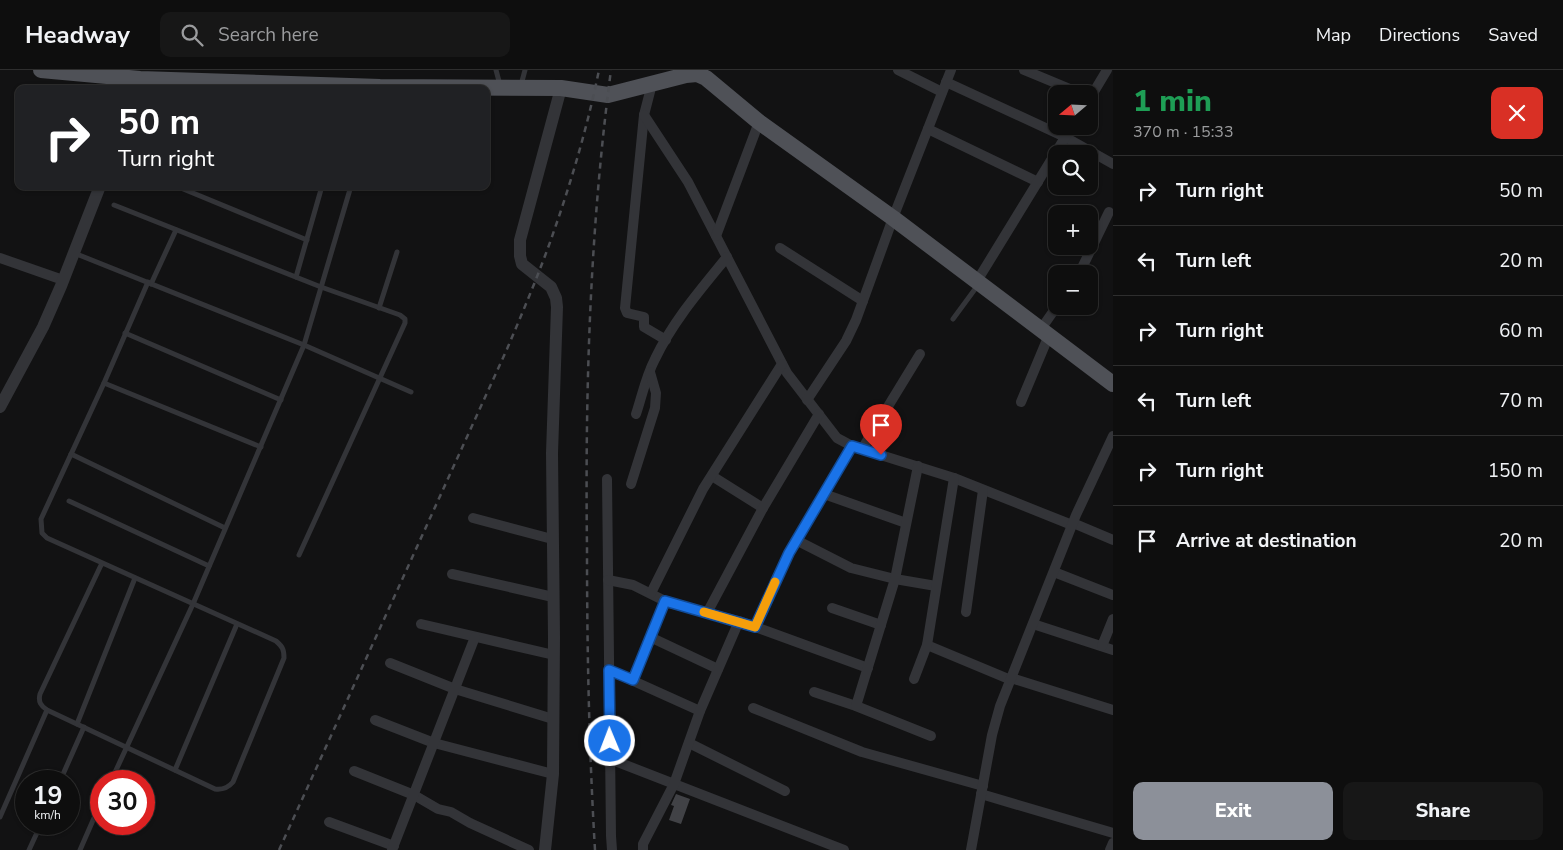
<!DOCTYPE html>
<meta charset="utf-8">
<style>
:root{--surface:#0e0e0e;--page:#171717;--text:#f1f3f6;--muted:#9b9c9e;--line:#2e2e2e;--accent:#8c9099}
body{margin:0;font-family:"Nunito Sans",sans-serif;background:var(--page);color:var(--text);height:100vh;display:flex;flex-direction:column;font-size:19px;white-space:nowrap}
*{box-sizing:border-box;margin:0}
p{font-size:16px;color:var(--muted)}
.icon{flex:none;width:28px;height:28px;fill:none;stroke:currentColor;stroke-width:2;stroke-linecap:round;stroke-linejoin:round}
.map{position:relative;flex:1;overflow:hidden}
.details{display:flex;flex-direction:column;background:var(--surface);width:450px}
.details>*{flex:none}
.banner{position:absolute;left:15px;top:15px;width:475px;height:105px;border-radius:10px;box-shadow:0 1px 4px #0004,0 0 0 1px var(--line);background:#202124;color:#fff;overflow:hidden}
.needle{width:32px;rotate:251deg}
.buttons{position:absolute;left:1048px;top:15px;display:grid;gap:10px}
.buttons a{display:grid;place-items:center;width:50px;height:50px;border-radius:10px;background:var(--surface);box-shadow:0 1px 4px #0004,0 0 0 1px var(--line);font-size:25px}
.speed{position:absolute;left:15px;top:700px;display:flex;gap:10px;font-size:25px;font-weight:700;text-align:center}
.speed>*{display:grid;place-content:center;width:65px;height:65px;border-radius:50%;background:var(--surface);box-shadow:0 1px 4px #0004,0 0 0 1px var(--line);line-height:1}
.speed small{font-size:12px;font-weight:400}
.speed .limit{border:8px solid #d22;background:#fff;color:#111}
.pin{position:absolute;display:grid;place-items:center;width:42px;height:42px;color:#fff;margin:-51px -21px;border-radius:50% 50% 50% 0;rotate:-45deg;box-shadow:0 0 5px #0007}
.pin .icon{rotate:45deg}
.me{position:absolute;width:55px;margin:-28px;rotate:359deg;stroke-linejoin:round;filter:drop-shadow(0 0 4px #0008)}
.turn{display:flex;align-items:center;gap:18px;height:105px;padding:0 20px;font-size:22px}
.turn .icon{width:65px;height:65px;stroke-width:2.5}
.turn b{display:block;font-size:35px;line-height:42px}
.round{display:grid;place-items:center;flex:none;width:52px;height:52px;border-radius:10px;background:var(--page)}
.summary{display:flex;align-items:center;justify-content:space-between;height:85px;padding:0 20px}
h1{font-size:30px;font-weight:800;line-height:38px;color:#1e9e55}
.cta{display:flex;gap:10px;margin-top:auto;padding:10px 20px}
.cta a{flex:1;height:58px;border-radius:10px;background:var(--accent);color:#fff;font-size:20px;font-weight:800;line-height:58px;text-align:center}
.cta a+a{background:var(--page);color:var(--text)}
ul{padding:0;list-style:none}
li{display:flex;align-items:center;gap:15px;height:70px;padding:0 20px;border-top:1px solid var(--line)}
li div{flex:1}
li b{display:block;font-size:19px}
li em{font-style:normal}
header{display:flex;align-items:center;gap:30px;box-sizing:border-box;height:70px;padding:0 25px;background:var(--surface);border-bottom:1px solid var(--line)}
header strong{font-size:24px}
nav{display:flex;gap:28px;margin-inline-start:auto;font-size:18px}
.search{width:350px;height:45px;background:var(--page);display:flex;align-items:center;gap:12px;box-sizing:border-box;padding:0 18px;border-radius:10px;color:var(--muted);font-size:19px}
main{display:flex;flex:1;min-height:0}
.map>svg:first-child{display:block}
.building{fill:#414246}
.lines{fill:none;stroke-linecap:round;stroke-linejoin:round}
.service{stroke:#333438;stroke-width:5}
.minor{stroke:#333438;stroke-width:10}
.tertiary{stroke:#333438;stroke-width:12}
.primary{stroke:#4f5157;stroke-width:16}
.rail{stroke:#4c4e53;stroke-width:2.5;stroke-dasharray:6 5;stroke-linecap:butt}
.route-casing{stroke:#114b97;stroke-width:12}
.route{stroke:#1a73e8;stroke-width:9}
.slow{stroke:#f59e0b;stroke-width:9}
</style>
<header>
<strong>Headway</strong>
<div class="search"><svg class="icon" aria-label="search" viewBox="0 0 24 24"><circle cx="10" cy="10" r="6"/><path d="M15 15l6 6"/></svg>Search here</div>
<nav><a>Map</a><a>Directions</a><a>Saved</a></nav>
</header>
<main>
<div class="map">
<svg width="1113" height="780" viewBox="0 0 1113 780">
<rect width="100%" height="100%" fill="#121213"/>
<polygon class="building" points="676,724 690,729 681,754 669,750 674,736 671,735"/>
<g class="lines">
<g class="service">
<polyline points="496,0 500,15"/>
<polyline points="521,15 525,0"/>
<polyline points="176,116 307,170"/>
<polyline points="114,135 321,217 400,245 405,249 405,253 299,485"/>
<polyline points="74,183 304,275 411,322"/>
<polyline points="296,207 322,116"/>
<polyline points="151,214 176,160"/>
<polyline points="379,238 397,182"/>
<polyline points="953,249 978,215"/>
<polyline points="125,263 281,330"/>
<polyline points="104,313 261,377"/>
<polyline points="71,384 225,458"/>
<polyline points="69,431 209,496"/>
<path d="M 102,493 L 40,624 C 38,632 41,636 47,640 L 215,719 C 223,720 228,718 233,712 L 284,588 C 284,580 283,577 276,571 L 47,468 L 42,463 L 41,449 L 104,313 L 148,212"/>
<polyline points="77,654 135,508"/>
<polyline points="175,700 237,554"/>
<polyline points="60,711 84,657"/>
<polyline points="111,711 193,534 304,275 351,116"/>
<polyline points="0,747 47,640"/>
<polyline points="29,780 41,754"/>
<polyline points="80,780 101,732"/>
</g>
<g class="minor">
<polyline points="898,0 942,22"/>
<polyline points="1024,0 1082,24"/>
<polyline points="946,12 1065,67 1113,94"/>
<polyline points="652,14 644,45 625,238 627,243 644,247 644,257 666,270"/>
<polyline points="1089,30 1107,0"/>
<polyline points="644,45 688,112 787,303 837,368 852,376 954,408 1072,455"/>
<polyline points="928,59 1038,112"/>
<polyline points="716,166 759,52"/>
<polyline points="780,178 863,231"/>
<polyline points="0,188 63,210"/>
<polyline points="1079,204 1109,142"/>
<polyline points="977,211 1072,56"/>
<polyline points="1041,259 1057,236"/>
<polyline points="807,330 846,271 856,250 893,148 951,0"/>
<polyline points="1021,332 1049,265"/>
<path d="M 636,344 C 642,326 646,306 655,289 C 673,251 701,219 727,187"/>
<polyline points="862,379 920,284"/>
<polyline points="712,406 763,438"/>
<polyline points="607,409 611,766 612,780"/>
<polyline points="631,414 655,338 656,323 650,302"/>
<polyline points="824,424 906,453"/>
<polyline points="473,448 552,469"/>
<polyline points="1073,453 1113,470"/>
<polyline points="796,470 851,498 895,509 936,516"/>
<polyline points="1054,502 1113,525"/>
<polyline points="452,504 553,527"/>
<polyline points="608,510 633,515 669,533 739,551 868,598"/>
<polyline points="651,523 703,419 782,294"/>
<polyline points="832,538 881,555"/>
<polyline points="966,542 983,420"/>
<polyline points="707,543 763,438 819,344"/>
<polyline points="421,554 554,585"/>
<polyline points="1033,554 1113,580"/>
<polyline points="755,557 789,483 852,376"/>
<polyline points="650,567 718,599"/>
<polyline points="927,575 1011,610"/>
<polyline points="1102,576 1113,549"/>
<polyline points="390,593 455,619 553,649"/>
<polyline points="609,600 700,641"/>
<polyline points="1011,608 1113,640"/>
<polyline points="914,609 927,575 954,408"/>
<polyline points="633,610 665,531"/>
<polyline points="814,622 856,636 931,666"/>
<polyline points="856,636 895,509 918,396"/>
<polyline points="753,638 862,682 983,716"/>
<polyline points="375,650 434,673 553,704"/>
<polyline points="689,673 785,721"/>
<polyline points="610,689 844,780"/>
<polyline points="354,701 414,725 438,739 451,742 470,753 529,780"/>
<polyline points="981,724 1113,763"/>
<polyline points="329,752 394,776"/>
<polyline points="392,780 475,567"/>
<polyline points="643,780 643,774 674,714 700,641 739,551"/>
<polyline points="971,780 992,665 1000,636 1076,445 1113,366"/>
<polyline points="1110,780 1113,773"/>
</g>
<g class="tertiary">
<polyline points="0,337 43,257 61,216 100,116"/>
<polyline points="545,780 553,704 554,567 552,383 557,237 556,228 551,217 522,194 520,186 520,170 561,18"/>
</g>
<polyline class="primary" points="41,0 140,9 380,17 561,18 608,25 686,5 697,4 706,8 759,52 893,148 1113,314"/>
<g class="rail">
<path d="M 279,780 L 507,279 C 524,239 541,199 555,158 C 573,106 588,54 599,0"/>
<path d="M 595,780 C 589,679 587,579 587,478 C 585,319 590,158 611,0"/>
</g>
</g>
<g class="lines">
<g class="route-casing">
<polyline id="route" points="610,671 609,600 633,610 665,531 755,557 789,483 852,376 881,385"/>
</g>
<use href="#route" class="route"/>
<polyline class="slow" points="704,542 755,557 775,512"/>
</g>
</svg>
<div class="buttons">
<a><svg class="needle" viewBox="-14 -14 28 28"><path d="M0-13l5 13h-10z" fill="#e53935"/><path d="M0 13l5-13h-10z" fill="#9b9c9e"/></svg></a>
<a><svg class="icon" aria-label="search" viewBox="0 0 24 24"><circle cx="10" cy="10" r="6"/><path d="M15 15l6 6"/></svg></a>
<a>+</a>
<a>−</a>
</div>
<div class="speed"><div>19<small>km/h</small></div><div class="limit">30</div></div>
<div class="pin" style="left:881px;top:385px;background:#d93025"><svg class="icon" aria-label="arrive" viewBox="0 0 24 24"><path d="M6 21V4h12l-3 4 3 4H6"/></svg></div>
<svg class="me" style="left:610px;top:671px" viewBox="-20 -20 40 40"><circle r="17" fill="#1a73e8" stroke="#fff" stroke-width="3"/><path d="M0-11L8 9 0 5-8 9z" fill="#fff"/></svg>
<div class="banner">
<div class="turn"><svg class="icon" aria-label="right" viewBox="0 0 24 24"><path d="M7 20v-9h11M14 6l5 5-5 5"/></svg><div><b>50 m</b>Turn right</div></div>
</div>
</div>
<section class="details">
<div class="summary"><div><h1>1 min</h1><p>370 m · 15:33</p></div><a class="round" style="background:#d93025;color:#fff"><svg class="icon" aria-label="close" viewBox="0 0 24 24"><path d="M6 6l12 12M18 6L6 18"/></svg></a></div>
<ul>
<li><svg class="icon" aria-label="right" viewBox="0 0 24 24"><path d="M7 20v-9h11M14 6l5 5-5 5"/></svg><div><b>Turn right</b></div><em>50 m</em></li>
<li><svg class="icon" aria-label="left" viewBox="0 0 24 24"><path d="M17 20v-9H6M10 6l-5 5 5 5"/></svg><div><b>Turn left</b></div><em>20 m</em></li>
<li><svg class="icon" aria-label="right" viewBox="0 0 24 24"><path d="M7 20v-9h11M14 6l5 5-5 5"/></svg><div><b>Turn right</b></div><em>60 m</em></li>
<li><svg class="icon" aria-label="left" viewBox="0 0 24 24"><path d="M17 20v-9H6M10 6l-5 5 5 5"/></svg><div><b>Turn left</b></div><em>70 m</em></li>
<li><svg class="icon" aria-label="right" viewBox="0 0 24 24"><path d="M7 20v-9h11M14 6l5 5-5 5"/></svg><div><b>Turn right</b></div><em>150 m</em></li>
<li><svg class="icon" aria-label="arrive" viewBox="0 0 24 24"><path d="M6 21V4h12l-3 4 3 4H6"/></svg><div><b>Arrive at destination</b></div><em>20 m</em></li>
</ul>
<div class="cta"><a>Exit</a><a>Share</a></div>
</section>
</main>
